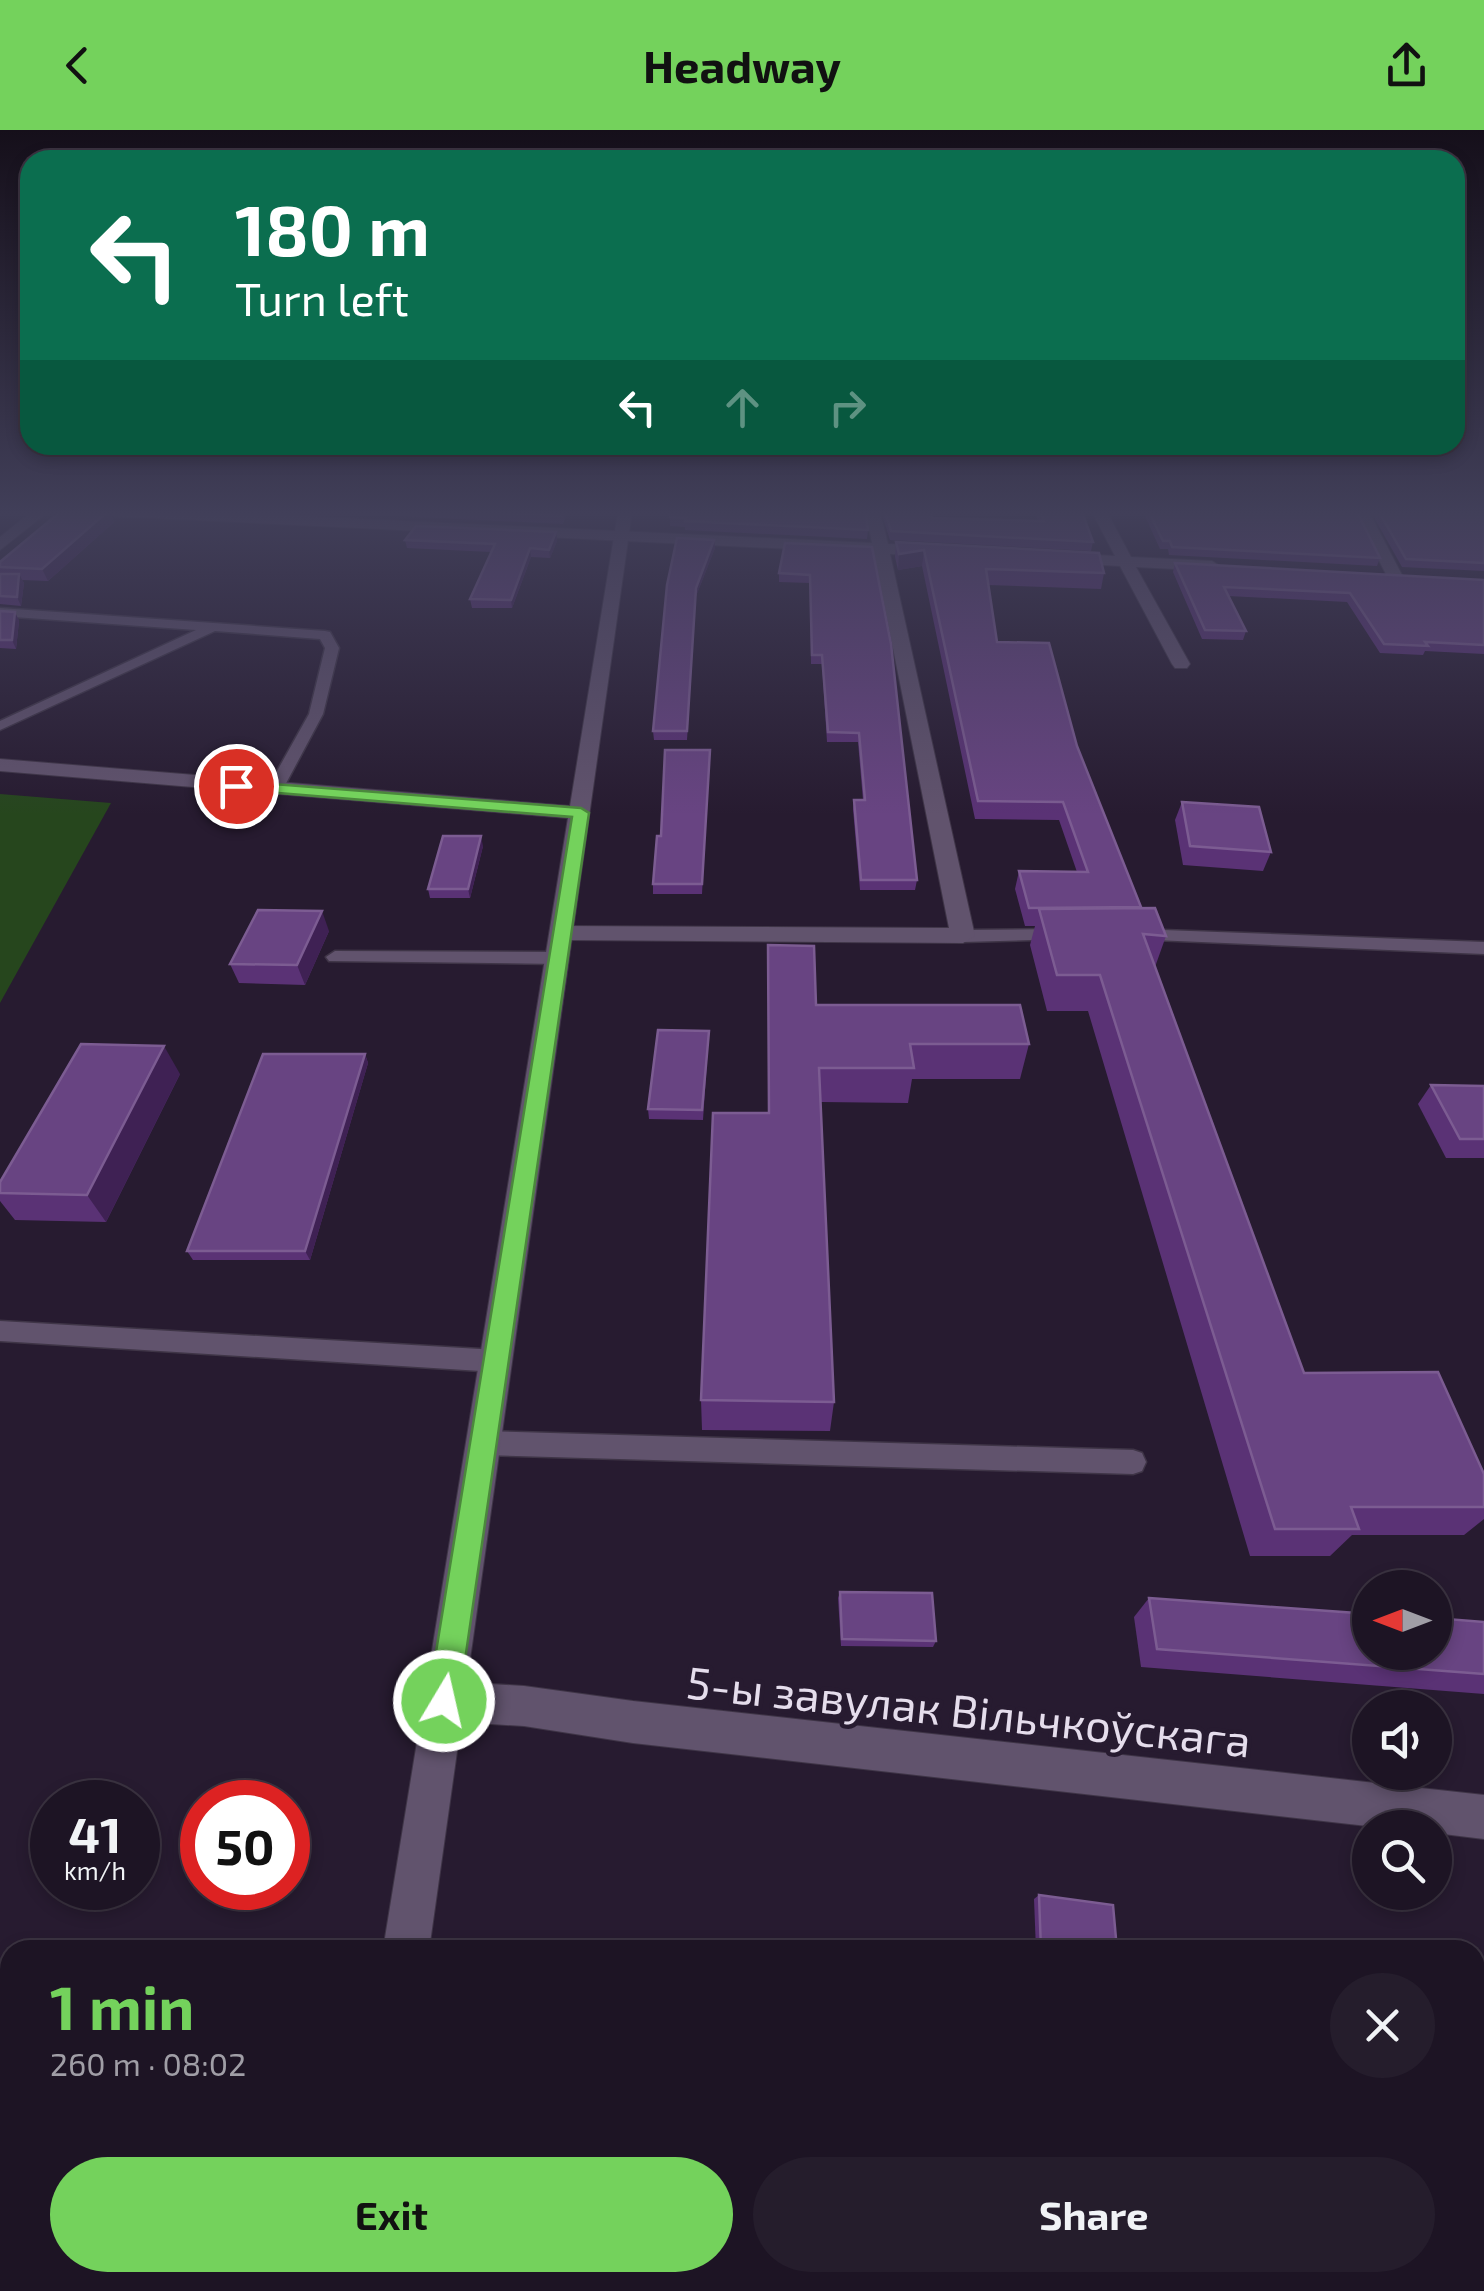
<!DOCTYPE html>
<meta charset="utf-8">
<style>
:root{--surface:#1d1424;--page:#251d2c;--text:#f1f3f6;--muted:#a09ea6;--line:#3b3341;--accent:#74d25c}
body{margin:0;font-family:"Exo 2",sans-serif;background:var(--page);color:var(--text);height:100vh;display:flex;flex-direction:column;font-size:38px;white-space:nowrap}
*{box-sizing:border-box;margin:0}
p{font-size:32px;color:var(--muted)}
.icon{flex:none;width:55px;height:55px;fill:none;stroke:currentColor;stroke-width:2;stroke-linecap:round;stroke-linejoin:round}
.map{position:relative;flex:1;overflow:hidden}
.side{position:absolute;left:0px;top:1810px;width:1485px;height:352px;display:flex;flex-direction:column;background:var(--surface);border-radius:30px 30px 0 0;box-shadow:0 5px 15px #0003,0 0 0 2px var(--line)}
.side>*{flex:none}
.top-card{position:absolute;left:20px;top:20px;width:1445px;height:305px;border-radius:30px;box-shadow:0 5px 15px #0003,0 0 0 2px var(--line);background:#0b6e4f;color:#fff;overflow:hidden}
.needle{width:65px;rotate:270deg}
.tools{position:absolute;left:1352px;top:1440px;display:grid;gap:20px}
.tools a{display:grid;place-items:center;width:100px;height:100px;border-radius:50%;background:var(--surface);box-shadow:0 5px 15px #0003,0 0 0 2px var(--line);font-size:50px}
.speed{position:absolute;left:30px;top:1650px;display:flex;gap:20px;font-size:50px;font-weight:700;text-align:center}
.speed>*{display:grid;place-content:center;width:130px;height:130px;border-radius:50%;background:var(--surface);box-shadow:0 5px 15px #0003,0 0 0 2px var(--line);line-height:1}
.speed small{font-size:25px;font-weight:400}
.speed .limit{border:15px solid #d22;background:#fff;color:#111}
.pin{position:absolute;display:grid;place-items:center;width:85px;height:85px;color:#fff;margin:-42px;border:5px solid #fff;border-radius:50%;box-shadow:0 2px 10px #0007}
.me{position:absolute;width:110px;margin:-55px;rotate:9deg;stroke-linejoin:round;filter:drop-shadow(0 0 8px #0008)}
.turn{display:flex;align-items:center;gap:35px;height:210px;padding:0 50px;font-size:45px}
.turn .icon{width:130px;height:130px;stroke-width:2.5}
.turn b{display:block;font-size:70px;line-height:85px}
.lanes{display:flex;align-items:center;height:95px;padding:0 50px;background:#0003;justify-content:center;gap:50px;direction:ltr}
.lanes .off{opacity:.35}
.round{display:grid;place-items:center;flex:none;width:105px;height:105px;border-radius:52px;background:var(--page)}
.overview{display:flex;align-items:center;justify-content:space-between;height:170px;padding:0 50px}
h1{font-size:60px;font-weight:700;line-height:75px;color:var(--accent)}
.action{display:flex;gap:20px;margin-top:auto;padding:20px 50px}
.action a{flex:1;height:115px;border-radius:60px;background:var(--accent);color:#111;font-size:40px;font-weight:700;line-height:115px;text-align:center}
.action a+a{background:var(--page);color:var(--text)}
header{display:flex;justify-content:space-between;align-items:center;height:130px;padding:0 50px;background:var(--accent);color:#111;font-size:45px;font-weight:700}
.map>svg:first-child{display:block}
.green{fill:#26461d}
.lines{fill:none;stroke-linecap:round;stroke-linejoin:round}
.lane-casing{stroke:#3f3547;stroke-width:3}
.street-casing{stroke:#3f3547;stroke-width:2}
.secondary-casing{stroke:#3f3547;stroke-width:2}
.lane{fill:#61536d;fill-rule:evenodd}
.street{fill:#61536d;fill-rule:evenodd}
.secondary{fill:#61536d;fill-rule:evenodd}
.wall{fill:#5a3275}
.shaded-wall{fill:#3f2154}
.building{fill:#684482;stroke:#7c5c92;stroke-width:2.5}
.route{fill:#74d25c;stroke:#4b883c;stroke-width:2.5}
.labels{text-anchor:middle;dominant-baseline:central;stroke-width:9;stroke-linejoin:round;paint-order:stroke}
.near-street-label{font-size:45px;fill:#e5ddec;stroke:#271b30}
</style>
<header><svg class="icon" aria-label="back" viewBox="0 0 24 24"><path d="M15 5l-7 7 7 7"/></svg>Headway<svg class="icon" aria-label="share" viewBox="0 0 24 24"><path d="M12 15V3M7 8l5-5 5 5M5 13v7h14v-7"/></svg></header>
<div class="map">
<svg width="1484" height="2161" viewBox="0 0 1484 2161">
<rect width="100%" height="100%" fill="#271b30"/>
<polygon class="green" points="0,664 111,673 0,873"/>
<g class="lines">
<g class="lane-casing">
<g id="lane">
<polygon points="0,478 325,501 330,502 339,518 323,584 283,659 275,664 267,659 309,584 325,518 320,509 215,501 0,600 0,591 196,500 0,486"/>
<polygon points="1059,799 1065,801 1065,809 963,812 954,806 963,800"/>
<polygon points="1136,799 1484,812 1484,824 1130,809 1130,801"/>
<polygon points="335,821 559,822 568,828 559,834 329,831 326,827"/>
<polygon points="0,1191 497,1220 506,1223 509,1231 506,1239 497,1242 0,1211"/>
<polygon points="483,1301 1133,1320 1142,1323 1146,1332 1142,1341 1133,1344 483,1325 474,1321 470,1313 474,1305"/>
</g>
</g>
<g class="street-casing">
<g id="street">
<polygon points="31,382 48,382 0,420 0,407"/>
<polygon points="105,382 216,382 872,413 866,382 880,382 888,414 933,416 941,421 933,426 890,424 975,806 963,813 563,810 551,803 563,796 949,798 874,423 112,386"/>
<polygon points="1092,382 1107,382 1131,427 1212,431 1220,436 1212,441 1136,437 1190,534 1187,538 1175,538 1172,534 1120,436 1063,433 1055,428 1063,423 1115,426"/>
<polygon points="1354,382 1369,382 1402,445 1400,448 1388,448"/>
<polygon points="444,1551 524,1556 633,1571 1484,1665 1484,1709 1435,1703 1435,1698 1385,1698 633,1613 524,1596 444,1591 430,1585 424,1571 430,1557"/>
</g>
</g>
<g class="secondary-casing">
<g id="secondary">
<polygon points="618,382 632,382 429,1820 383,1820 568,688 0,641 0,629 570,676"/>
<polygon points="328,2152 382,2152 380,2161 326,2161"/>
</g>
</g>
<use href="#lane" class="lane"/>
<use href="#street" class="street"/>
<use href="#secondary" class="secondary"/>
</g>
<g class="wall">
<polygon points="60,382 110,382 114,392 48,451 22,450 24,453 21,476 0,474 0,432"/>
<polygon points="315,382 568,382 563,394"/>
<polygon points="881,382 931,382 932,388 1038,391 1035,382 1082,382 1093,412 1091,421 890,410"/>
<polygon points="1143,382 1357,382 1380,428 1377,436 1169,425 1168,419 1160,419"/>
<polygon points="1371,382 1484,382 1484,441 1402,437"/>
<polygon points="670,387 868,400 867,409 685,400 685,397 670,396"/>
<polygon points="556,402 557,411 550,428 531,427 512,478 472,478 470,469 491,422 407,418 405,410"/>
<polygon points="714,410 715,418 696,466 687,610 654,610 653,601 667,455"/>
<polygon points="896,412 1104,443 1101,459 988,455 997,512 1077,616 1141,777 1166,806 1155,837 1304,1243 1484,1344 1484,1389 1464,1405 1352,1405 1330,1426 1250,1426 1088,881 1047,881 1030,815 1035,796 1025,796 1015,759 1019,741 1077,742 1059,690 975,689 922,436 898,440 895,427"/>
<polygon points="872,417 917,750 915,760 860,760 853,679 854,670 863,670 858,612 827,612 822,534 811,534 810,453 779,452 779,443"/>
<polygon points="1175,433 1484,450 1484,524 1425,521 1423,525 1380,523 1347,472 1228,466 1246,501 1243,510 1202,509 1173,442"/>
<polygon points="0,481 15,482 19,491 16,519 0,518"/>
<polygon points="710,620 702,764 653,764 653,754 661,706"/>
<polygon points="1182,672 1271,722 1263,741 1183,735 1175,690"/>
<polygon points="483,716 470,768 430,768 428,759"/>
<polygon points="329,801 305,855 239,853 230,834"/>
<polygon points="768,815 816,875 1029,914 1020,949 912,949 908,973 821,972 834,1272 830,1301 702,1300 701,1270 768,983"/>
<polygon points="709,901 703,990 649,989 648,979"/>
<polygon points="365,924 368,933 310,1130 193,1130 187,1121"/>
<polygon points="180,944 106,1092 15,1090 0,1071 0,1052"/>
<polygon points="1431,955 1484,956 1484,1028 1446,1028 1418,974"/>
<polygon points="840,1462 936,1511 933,1517 841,1516 838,1468"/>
<polygon points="1149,1468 1484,1492 1484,1564 1141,1537 1134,1487"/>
<polygon points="1039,1765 1117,1820 1036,1820 1034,1769"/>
</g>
<g class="shaded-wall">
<polygon points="107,382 110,382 114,392 48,451 42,439"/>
<polygon points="556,402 557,411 550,428 549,420"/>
<polygon points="714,410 715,418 696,466 687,610 696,458"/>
<polygon points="530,418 531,427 512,478 511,470"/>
<polygon points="924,420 922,436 898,440 899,424"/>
<polygon points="19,444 24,453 21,476 17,467"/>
<polygon points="15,482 19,491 16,519 12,510"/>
<polygon points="481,706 483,716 470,768 468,759"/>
<polygon points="322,781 329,801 305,855 297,835"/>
<polygon points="164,916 180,944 106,1092 87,1065"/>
<polygon points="365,924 368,933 310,1130 305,1121"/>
</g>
<g class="building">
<polygon points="60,382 107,382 42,439 0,437 0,432"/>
<polygon points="483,382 564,382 562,386"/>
<polygon points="671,382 866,382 868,400 685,391 686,388 670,387"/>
<polygon points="885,382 931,382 932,388 1044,391 1040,382 1082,382 1093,412 891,401"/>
<polygon points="1149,382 1357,382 1380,428 1172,417 1170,411 1163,411"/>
<polygon points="1379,382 1484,382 1484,433 1406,429"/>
<polygon points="416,396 556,402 549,420 530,418 511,470 470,469 495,414 405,410"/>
<polygon points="677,408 714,410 696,458 687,601 653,601 667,455"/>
<polygon points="896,412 1099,423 1104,443 986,439 997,512 1049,513 1077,616 1141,777 1029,778 1019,741 1088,742 1063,672 978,671 924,420 899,424"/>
<polygon points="785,413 872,417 891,514 917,750 861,750 854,670 865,670 859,603 828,602 822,525 812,525 810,445 779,443"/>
<polygon points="1175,433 1484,450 1484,515 1425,512 1428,516 1384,514 1350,463 1224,457 1246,501 1205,500"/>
<polygon points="0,444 19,444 17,467 0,466"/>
<polygon points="0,481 15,482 12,510 0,510"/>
<polygon points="665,620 710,620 702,754 653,754 657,706 661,706"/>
<polygon points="1182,672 1259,677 1271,722 1190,716"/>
<polygon points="443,706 481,706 468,759 428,759"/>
<polygon points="1155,778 1166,806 1143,804 1304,1243 1438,1242 1484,1344 1484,1377 1351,1377 1359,1399 1275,1399 1100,845 1057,845 1039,779"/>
<polygon points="258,780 322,781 297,835 230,834"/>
<polygon points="768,815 814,816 816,875 1020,875 1029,914 910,914 914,938 819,938 834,1272 701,1270 713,983 769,983"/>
<polygon points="658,900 709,901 702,980 648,979"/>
<polygon points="81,914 164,916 87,1065 0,1063 0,1052"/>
<polygon points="263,924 365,924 305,1121 187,1121"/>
<polygon points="1431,955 1484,956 1484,1009 1460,1009"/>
<polygon points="840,1462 932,1463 936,1511 842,1509"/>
<polygon points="1149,1468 1370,1484 1370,1522 1435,1522 1435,1488 1484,1492 1484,1544 1157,1519"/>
<polygon points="1039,1765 1113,1775 1117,1820 1041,1820"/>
</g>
<linearGradient id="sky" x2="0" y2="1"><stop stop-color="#150f1a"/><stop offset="0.56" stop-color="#413f59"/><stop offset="1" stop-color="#413f59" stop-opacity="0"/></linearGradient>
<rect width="1484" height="685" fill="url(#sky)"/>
<polygon class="route" points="236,651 581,678 589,683 459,1571 455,1582 444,1586 433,1582 428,1571 572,687 230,659 228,656"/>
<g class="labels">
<g class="near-street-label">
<text transform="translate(969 1580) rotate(6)">5-ы завулак Вільчкоўскага</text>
</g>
</g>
</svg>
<div class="tools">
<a><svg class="needle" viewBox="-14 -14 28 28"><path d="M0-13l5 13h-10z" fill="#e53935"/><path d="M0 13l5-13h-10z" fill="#a09ea6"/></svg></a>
<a><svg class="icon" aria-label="sound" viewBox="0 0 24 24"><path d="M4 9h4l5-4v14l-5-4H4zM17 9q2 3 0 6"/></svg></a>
<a><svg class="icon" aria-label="search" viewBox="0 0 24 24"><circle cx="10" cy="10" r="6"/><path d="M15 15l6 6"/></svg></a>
</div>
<div class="speed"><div>41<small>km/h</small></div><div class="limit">50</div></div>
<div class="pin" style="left:236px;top:656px;background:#d93025"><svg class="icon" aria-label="arrive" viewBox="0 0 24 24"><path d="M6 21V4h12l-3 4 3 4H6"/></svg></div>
<svg class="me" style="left:444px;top:1571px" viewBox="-20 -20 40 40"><circle r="17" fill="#74d25c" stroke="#fff" stroke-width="3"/><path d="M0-11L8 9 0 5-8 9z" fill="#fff"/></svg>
<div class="top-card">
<div class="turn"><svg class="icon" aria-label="left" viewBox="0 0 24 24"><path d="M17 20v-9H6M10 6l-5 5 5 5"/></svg><div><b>180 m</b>Turn left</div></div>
<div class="lanes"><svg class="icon" aria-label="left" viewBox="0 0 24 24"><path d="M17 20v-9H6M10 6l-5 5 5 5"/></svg><svg class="icon off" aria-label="ahead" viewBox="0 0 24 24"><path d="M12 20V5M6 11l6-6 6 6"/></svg><svg class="icon off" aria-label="right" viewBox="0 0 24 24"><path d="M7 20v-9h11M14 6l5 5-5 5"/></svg></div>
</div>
<section class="side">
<div class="overview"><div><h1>1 min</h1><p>260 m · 08:02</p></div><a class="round"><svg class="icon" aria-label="close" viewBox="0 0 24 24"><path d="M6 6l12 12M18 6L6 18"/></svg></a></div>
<div class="action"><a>Exit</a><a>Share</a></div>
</section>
</div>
